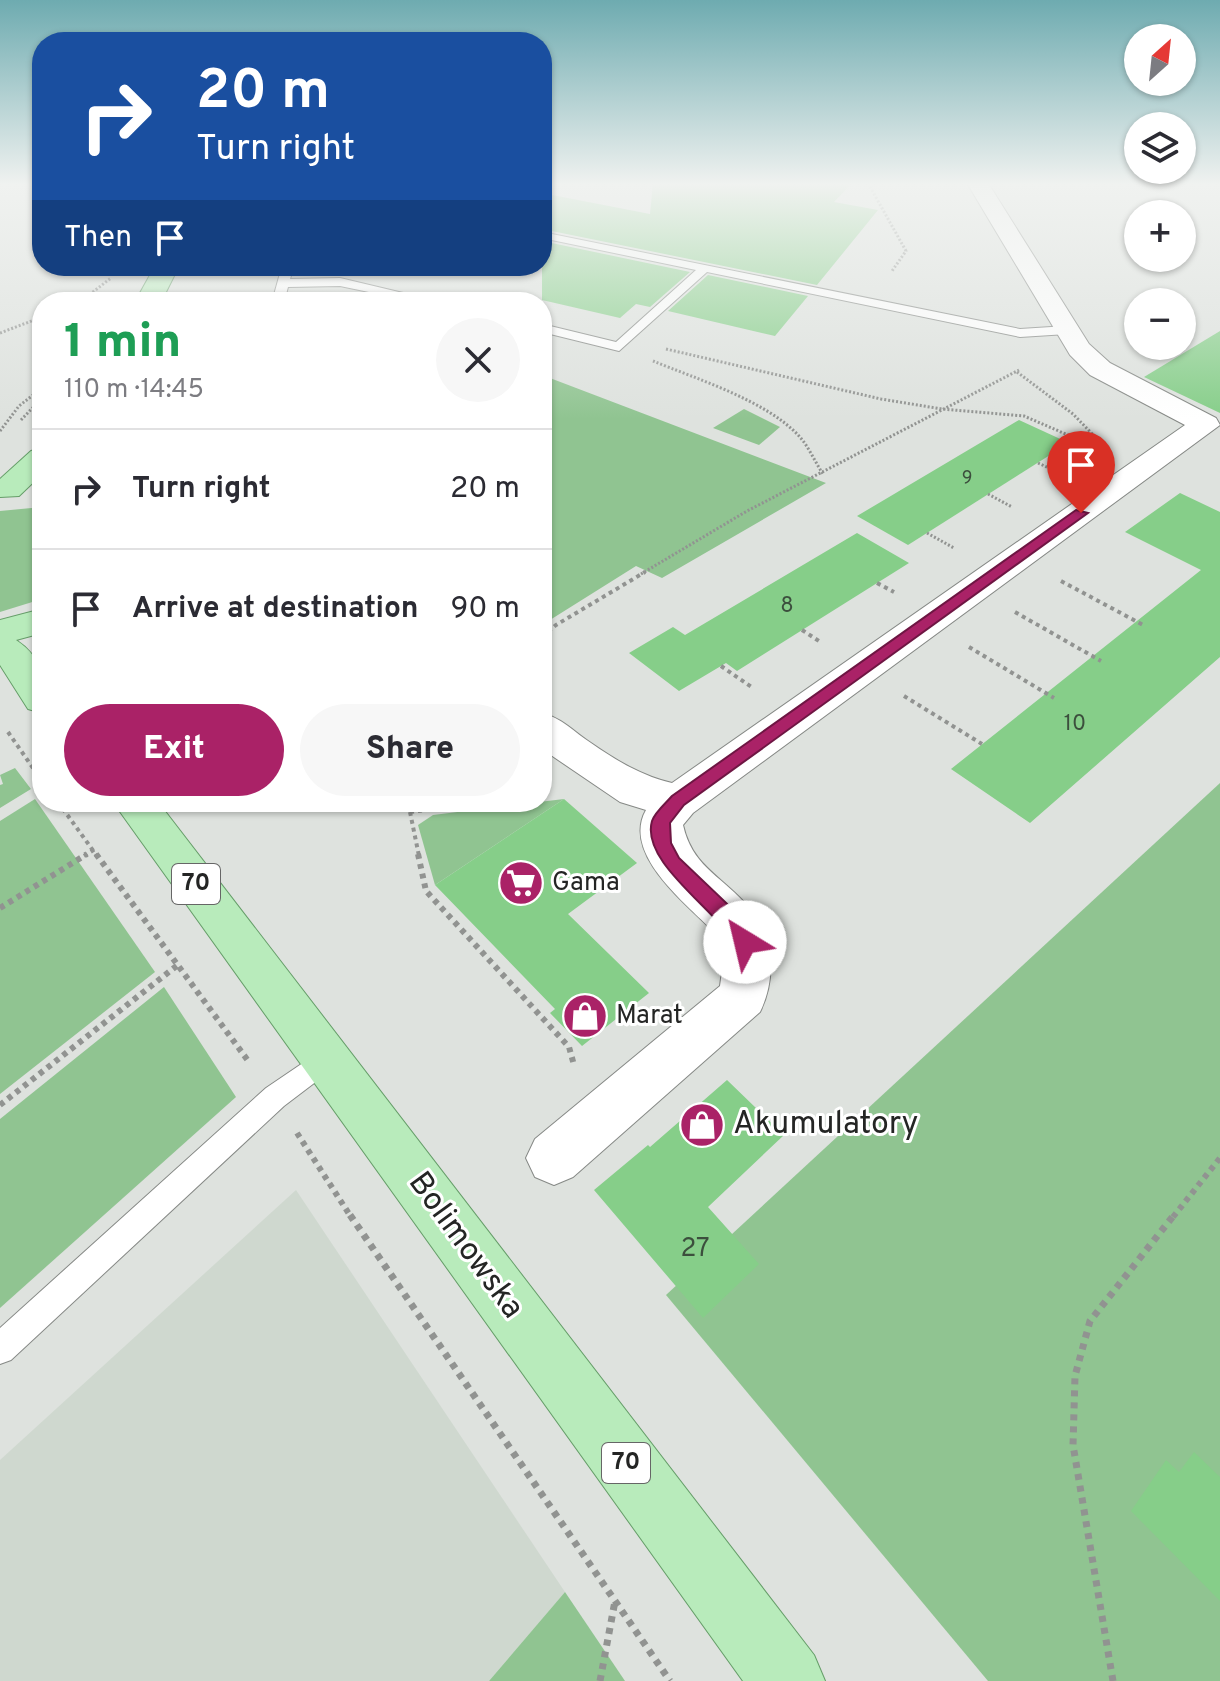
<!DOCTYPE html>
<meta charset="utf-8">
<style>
:root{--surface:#fff;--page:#f7f7f7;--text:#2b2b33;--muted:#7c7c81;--line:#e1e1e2;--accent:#aa2267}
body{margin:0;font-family:Overpass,sans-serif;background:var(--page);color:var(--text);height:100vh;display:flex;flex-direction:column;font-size:30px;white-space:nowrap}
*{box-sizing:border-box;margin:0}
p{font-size:26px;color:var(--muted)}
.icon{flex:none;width:44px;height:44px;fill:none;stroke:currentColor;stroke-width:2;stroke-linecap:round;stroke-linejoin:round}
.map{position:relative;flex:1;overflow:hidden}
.details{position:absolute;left:32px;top:292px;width:520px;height:520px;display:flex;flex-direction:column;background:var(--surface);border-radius:32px;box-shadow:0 2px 6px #0004}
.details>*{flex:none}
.banner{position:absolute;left:32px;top:32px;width:520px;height:244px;border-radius:32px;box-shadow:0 2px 6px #0004;background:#1a4fa0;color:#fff;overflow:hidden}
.needle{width:52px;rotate:27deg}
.buttons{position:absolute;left:1124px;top:24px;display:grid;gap:16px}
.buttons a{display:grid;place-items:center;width:72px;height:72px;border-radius:50%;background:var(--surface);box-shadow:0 2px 6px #0004;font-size:40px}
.pin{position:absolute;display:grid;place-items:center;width:68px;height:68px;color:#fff;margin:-82px -34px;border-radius:50% 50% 50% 0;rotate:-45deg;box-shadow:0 0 8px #0007}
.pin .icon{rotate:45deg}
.me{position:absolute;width:88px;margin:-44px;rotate:324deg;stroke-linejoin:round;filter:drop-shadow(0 0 6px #0008)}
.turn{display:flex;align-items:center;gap:28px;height:168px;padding:0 32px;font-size:36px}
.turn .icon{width:104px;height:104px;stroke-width:2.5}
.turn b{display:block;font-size:56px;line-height:68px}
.then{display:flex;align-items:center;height:76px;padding:0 32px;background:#0003;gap:16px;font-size:30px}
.round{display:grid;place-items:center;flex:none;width:84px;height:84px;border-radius:42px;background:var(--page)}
.overview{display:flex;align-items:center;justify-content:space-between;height:136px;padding:0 32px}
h1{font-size:48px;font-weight:800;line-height:60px;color:#1e9e55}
.cta{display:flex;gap:16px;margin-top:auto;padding:16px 32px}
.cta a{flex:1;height:92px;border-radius:48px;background:var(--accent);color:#fff;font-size:32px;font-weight:800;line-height:92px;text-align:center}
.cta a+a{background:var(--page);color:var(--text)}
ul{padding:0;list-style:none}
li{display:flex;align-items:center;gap:24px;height:120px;padding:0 32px;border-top:2px solid var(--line)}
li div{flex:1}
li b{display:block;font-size:30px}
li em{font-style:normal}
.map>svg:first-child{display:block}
.built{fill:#cfd8cf}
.green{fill:#90c491}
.building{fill:#86ce89}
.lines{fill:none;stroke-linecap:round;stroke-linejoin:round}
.service-casing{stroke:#868986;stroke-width:2}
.minor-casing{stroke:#868986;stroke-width:2}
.primary-casing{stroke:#659d68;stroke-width:2}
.path-far3{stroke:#919391;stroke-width:3;stroke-dasharray:2 2;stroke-linecap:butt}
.path-far2{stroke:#919391;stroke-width:4;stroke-dasharray:4 4;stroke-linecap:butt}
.path-far1{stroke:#919391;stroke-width:6;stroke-dasharray:5 5;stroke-linecap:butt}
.path{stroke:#919391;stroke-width:7;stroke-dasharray:6 6;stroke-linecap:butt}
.service{fill:#fff;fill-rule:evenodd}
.minor{fill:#fff;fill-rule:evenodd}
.primary{fill:#b8ebbb;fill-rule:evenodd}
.route{fill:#aa2267;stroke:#6e1643;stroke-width:2}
.labels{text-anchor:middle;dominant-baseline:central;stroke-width:6;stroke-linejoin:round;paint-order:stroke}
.far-number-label{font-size:18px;fill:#3c4f3d}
.number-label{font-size:22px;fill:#3c4f3d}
.shield{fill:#fff;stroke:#666;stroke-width:2}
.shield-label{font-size:24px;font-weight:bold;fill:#242524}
.poi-label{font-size:26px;fill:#242524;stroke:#fff;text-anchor:start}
.near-number-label{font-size:26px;fill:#3c4f3d}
.near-poi-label{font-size:32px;fill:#242524;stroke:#fff;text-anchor:start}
.near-street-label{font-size:32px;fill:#242524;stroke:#fff}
</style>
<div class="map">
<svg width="1220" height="1681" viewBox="0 0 1220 1681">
<rect width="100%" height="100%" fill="#dee2de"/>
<polygon class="built" points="296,1190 565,1592 489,1681 0,1681 0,1460"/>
<g class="green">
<polygon points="542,375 826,483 662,578 636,566 542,625"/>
<polygon points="744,409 780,427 759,445 713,428"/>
<polygon points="42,507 42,599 0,612 0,511"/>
<polygon points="15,768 31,789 0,808 0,785 3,784 0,775"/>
<polygon points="1220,783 1220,1681 988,1681 666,1295"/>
<polygon points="35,799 155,972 0,1094 0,821"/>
<polygon points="564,799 435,885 418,825 433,815"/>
<polygon points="164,987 236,1097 0,1308 0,1119"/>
<polygon points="565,1592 625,1681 489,1681"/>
</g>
<g class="building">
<polygon points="653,183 852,183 834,202 878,210 817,285 542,229 542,193 650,214"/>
<polygon points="542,241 690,272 650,307 636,304 620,318 542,300"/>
<polygon points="708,275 808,296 775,336 668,311"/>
<polygon points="1220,331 1220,413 1144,377"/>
<polygon points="1019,420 1069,443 908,545 857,516"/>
<polygon points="1180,493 1220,512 1220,657 1030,823 951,769 1201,570 1125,532"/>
<polygon points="857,533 909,563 737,671 726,663 679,691 629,653 673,627 685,635"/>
<polygon points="564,799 637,863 568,914 649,993 582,1046 550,1013 555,1009 435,885"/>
<polygon points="727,1080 784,1135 708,1207 759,1264 703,1318 594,1190 648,1145 650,1147"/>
<polygon points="1194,1452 1220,1477 1220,1601 1131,1511 1166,1460 1179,1472"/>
</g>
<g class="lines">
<g class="service-casing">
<g id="service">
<polygon points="542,232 1020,329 1067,326 1074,330 1067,334 1020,337 707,272 619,351 542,332 542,324 616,342 696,270 542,238"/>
<polygon points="282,266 294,266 290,279 340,278 441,302 417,302 340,286 288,287 284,302 272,302"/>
<polygon points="325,1048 334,1052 338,1060 334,1068 284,1106 11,1360 0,1364 0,1328 266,1088"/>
</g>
</g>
<g class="minor-casing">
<path id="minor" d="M 967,183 L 988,183 L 1089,344 L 1110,363 L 1216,418 L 1220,425 L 693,813 L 683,825 C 692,865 718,874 744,902 C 773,932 778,975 760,1012 L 573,1177 L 554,1185 L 535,1177 L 526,1158 L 535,1139 L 720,986 C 723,966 724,950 714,932 C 687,904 621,854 646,810 L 620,802 L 542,749 L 542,713 C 562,718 574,732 591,743 C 617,761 642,776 672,783 L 1185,425 L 1090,375 L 1070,355 Z"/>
</g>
<g class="primary-casing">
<g id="primary">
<polygon points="155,266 179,266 161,302 135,302"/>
<polygon points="42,448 42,474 19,496 0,497 0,479 31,451"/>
<path d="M 42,609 L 42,633 L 16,640 C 46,660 42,680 42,713 L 28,709 L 0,665 L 0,620 Z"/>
<polygon points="113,802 158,802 814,1655 825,1681 743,1681"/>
</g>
</g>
<g class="path-far3">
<polyline points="868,183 906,251 892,271"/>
<polyline points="80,302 111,278"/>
<polyline points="0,333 42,317"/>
<polyline points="666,349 881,399 942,409 1024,416 1098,448"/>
<path d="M 653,361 C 697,379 767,401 799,436 C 809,447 815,462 823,474"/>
<polyline points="1017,372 1073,414 1104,446"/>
<polyline points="21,420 42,398"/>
<polyline points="0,431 19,406 42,388"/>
<polyline points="1038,463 1062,474"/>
<polyline points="988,494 1012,507"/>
<polyline points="927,533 954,548"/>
<polyline points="641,574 747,511 1019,370"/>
</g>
<g class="path-far2">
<polyline points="1061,581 1145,626"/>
<polyline points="877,583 894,592"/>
<polyline points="1015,612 1101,661"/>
<polyline points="802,630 822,643"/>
<polyline points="542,637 556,625 645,572"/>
<polyline points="969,647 1054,698"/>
<polyline points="721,666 753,688"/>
<polyline points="904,696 982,744"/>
<polyline points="8,732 42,781"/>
<polyline points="58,802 97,856"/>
<polyline points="414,810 427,802"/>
<polyline points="410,812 419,856"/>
<polyline points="410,812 494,802"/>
<polyline points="84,856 95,849"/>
</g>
<g class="path-far1">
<polyline points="96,854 249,1062"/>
<polyline points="418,854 426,891 569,1047 574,1065"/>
<polyline points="0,908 87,854"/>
<polyline points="0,1105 179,964"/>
<polyline points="297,1133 351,1217"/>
<polyline points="1173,1217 1220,1158"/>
</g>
<g class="path">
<polyline points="350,1215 670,1681"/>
<polyline points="600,1681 615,1601"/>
<polyline points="1113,1681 1073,1445 1075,1376 1090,1321 1174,1215"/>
</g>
<use href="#service" class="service"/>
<use href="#minor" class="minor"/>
<use href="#primary" class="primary"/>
</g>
<linearGradient id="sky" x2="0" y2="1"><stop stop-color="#6eabb0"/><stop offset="0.44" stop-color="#f0f2f0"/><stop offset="1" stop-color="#f0f2f0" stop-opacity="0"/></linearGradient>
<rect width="1220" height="419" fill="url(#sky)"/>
<path class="route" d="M 1076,510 L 1088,513 L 684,805 L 670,823 L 671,843 L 679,858 L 742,918 L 755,942 L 752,948 L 745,950 L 738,948 C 719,911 640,863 652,821 C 655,812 666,803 672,796 Z"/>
<defs>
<g id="supermarket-disc" transform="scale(2.3)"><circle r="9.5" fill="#aa2267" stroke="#fff"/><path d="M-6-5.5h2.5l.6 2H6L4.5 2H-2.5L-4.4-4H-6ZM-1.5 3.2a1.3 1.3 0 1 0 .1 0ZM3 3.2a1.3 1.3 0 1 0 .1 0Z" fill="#fff"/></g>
<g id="shop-disc" transform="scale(2.3)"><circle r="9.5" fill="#aa2267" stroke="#fff"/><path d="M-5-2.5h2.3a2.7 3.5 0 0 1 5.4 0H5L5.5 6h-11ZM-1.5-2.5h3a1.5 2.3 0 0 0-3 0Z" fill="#fff"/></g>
</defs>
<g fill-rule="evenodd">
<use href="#supermarket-disc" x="521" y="883"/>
<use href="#shop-disc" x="585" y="1016"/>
<use href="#shop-disc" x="702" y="1125"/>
</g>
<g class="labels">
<g class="far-number-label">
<text x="967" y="478">9</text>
</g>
<g class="number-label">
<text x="787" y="606">8</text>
<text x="1075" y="724">10</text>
</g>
<g class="shield">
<rect x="172" y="864" width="48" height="40" rx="6"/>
<rect x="602" y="1443" width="48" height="40" rx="6"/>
</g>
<g class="shield-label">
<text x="196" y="884">70</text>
<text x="626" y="1463">70</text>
</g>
<g class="poi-label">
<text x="552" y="883">Gama</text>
<text x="616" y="1016">Marat</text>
</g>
<g class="near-number-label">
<text x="695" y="1249">27</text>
</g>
<g class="near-poi-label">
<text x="733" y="1125">Akumulatory</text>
</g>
<g class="near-street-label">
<text transform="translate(465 1246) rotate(54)">Bolimowska</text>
</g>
</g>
</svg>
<div class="buttons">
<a><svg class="needle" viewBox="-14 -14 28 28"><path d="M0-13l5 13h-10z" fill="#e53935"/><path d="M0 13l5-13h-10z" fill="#7c7c81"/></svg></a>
<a><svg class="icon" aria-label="layers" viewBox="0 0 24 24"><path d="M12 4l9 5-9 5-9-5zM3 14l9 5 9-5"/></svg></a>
<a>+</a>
<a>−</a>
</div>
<div class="pin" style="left:1081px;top:513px;background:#d93025"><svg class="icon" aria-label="arrive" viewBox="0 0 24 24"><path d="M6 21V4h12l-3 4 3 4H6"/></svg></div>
<svg class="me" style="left:745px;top:942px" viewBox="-20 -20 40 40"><circle r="19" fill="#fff"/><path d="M0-13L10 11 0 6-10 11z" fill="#aa2267"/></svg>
<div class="banner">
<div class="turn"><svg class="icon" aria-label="right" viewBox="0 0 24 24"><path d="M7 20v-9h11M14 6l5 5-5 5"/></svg><div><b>20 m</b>Turn right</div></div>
<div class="then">Then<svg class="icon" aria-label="arrive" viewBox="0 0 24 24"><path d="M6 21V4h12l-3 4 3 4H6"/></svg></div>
</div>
<section class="details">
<div class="overview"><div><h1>1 min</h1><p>110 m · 14:45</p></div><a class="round"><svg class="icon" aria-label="close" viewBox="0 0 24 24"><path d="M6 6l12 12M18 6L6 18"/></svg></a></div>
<ul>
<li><svg class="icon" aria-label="right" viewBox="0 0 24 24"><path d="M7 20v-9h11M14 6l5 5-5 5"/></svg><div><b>Turn right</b></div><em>20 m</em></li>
<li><svg class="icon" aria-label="arrive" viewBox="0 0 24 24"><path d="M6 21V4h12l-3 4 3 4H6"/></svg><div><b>Arrive at destination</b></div><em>90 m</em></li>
</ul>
<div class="cta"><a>Exit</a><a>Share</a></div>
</section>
</div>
